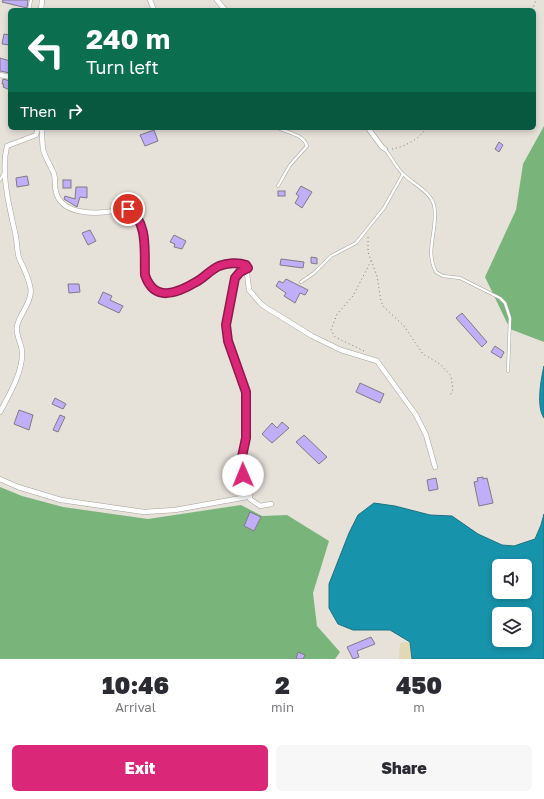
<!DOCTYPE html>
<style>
:root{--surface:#fff;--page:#f7f7f7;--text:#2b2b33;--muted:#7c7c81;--accent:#db2777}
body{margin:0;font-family:"Golos Text",sans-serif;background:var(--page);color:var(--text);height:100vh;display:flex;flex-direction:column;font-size:15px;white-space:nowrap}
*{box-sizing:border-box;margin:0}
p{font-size:13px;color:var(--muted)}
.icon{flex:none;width:22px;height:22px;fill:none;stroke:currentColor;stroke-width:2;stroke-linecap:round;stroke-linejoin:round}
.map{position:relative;height:659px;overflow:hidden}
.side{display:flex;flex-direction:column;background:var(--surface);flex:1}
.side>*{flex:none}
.guide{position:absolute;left:8px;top:8px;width:528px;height:122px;border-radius:6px;box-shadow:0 2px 6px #0003;background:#0b6e4f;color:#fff;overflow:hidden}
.controls{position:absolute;left:492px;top:559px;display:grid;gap:8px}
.controls a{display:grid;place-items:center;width:40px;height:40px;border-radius:6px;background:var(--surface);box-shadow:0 2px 6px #0003;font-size:20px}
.pin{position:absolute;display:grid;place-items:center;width:34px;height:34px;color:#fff;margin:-17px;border:2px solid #fff;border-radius:50%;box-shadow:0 1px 4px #0007}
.me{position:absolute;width:44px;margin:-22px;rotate:359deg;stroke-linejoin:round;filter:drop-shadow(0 0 3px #0008)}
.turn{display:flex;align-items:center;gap:14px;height:84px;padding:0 12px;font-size:18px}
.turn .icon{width:52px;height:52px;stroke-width:2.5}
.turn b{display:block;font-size:28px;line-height:34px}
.then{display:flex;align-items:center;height:38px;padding:0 12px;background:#0003;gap:8px;font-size:15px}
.eta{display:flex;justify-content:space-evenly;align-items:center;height:68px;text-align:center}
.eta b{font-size:24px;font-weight:800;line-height:28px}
.cta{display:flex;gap:8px;margin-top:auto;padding:8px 12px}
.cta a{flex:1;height:46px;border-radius:6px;background:var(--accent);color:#fff;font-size:16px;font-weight:800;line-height:46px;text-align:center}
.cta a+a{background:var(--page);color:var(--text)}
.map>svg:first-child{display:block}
.forest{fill:#79b57b}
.sand{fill:#e2d8b3}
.water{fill:#1794ab;stroke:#1c7282;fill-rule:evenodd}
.building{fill:#c1aef8;stroke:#7e7c84}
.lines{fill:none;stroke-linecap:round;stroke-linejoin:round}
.lane-casing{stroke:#a7a39b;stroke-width:3.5}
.street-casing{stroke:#a7a39b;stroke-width:5.5}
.path{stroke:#817e79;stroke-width:1;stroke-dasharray:1 3;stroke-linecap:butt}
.lane{stroke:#fff;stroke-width:2.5}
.street{stroke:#fff;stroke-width:4.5}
.route-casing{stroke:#8e194d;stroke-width:10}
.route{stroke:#db2777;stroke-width:7}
</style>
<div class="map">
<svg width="544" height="659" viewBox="0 0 544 659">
<rect width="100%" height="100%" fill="#e6e1d9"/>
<g class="forest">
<polygon points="544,126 544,342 510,329 485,277 516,210 523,164"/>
<polygon points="0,487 22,496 63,507 148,519 241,505 262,516 287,515 329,541 313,593 317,626 340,652 335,659 0,659"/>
</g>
<polygon class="sand" points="410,642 412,659 399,659 400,643"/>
<g class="water">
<path d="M 544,366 L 544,418 C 536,407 541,379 544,366 Z"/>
<path d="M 374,503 L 395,506 L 430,515 L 452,516 L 478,534 L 502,545 L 514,546 L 535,539 L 541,525 L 544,514 L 544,659 L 412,659 L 410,642 L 390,630 L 353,630 L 338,624 L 329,608 L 329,584 L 349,533 L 358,515 ZM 499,566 L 525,566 L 525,592 L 499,592 ZM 499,614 L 525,614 L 525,640 L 499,640 Z"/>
</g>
<g class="building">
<polygon points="3,0 28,0 27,8 2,2"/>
<polygon points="4,34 10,35 10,45 2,44"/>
<polygon points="0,58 10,61 10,73 0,71"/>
<polygon points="3,79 10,81 10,90 3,87 4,84 2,84"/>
<polygon points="154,130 158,141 145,146 140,135"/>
<polygon points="499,142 503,145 499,152 495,149"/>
<polygon points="27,176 29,185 17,187 16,178"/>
<rect x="63" y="180" width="8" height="8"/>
<polygon points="301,186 312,192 302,208 295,203 299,196 296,194"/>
<polygon points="76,187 87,187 87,198 80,197 77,207 64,199 65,196 75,199"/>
<rect x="278" y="191" width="7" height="5"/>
<polygon points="90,230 96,241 88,245 82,233"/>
<polygon points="174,235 186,241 182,249 174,247 175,244 170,242"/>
<polygon points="311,257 317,258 317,264 311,263"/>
<polygon points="281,259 304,262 303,268 280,265"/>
<polygon points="286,279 308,290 305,295 300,293 295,303 284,296 286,293 276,286 279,281 283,283"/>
<polygon points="68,284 79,284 80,292 69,293"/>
<polygon points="103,292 112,296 110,300 123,306 119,313 98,303"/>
<polygon points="462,313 487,342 482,347 456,318"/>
<polygon points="495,346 504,352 501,358 491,352"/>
<polygon points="360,383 384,394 380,403 356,392"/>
<polygon points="55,398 66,404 63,409 52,404"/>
<polygon points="19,410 33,415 29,430 14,424"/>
<polygon points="60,415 65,417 58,432 53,430"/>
<polygon points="282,422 289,428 272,443 262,434 272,423 277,428"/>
<polygon points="304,435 327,457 319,464 296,442"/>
<polygon points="483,477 483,479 487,478 493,503 479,506 474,482 478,481 477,478"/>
<polygon points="436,478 438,489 429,491 427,480"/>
<polygon points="250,512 261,517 254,531 244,526"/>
<polygon points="371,637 375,644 357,651 359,657 353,659 347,647"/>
<polygon points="298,652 305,655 303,659 296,659"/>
</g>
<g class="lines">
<g class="lane-casing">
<g id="lane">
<polyline points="29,10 31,0"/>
<path d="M 385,149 C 391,157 396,167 403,174 C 413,184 430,191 434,205 C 439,228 424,250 436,272 L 443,276 L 460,278 L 500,298 L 505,303 L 510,318 L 508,371"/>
<polyline points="0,180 4,173"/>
<path d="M 278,186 L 290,165 L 307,146 C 303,134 288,133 278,128"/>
<polyline points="301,282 314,273 331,256 356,243 384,208 403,174"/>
</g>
</g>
<g class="street-casing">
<g id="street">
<polyline points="150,0 154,10"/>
<polyline points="217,0 225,10"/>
<polyline points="41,10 42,0"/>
<polyline points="0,75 10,77"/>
<path d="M 42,128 C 42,135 42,142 43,149 C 45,158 51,166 54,174 C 56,180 54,186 56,192 C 61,213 90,214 107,212 C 116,211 126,205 133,212 C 152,231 133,291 163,294 C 194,296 215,252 246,265 L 249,290 L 262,305 L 312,336 L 341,350 L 377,361 L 416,415 L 426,435 L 435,467"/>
<polyline points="368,128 382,147 385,149"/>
<polyline points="248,268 240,272 235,278 226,325 228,341 247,391 246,438 240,466 249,489 250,499 260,506 271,504"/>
<path d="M 0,412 C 9,395 23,372 22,352 C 22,344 15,334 17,326 C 20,313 34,300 30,286 C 28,276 23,267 19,258 C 17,251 17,243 16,237 C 10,209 0,174 7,146 L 36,135 L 38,128"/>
<polyline points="0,479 18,487 61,500 144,512 175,510 247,497 249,493"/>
</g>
</g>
<g class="path">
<polyline points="532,10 536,0"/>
<path d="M 392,149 C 404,147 420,139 426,128"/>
<polyline points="368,237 368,252 377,276 381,301 383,306 404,326 423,354 440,364 451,376 453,389 450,396"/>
<polyline points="364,351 335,337 331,330 337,314 353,296 371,261"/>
</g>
<use href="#lane" class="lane"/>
<use href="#street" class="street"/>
</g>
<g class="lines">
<g class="route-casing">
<path id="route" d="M 128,209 C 149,221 144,254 145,275 C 154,302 176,294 196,282 C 204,278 210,270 219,266 C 227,263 238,262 246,265 L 248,268 L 240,272 L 235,278 L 226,325 L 228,341 L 246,392 L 246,438 L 240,466 L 243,475"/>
</g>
<use href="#route" class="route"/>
</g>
</svg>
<div class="controls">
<a><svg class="icon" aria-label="sound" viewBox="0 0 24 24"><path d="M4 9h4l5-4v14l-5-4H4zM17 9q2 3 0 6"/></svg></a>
<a><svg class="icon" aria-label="layers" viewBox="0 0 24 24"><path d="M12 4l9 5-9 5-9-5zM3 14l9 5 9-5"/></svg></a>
</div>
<div class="pin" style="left:128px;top:209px;background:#d93025"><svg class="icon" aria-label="arrive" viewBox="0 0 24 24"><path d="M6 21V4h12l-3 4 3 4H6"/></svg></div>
<svg class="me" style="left:243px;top:475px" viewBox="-20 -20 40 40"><circle r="19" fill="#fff"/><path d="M0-13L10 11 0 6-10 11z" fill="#db2777"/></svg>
<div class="guide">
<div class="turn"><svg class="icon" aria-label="left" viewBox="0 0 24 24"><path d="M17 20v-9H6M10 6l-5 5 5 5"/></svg><div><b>240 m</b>Turn left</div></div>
<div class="then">Then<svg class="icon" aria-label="right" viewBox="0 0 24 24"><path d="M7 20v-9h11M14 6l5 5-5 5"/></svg></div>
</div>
</div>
<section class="side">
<div class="eta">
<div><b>10:46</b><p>Arrival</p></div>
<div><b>2</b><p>min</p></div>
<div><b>450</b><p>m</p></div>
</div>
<div class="cta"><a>Exit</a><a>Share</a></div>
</section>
